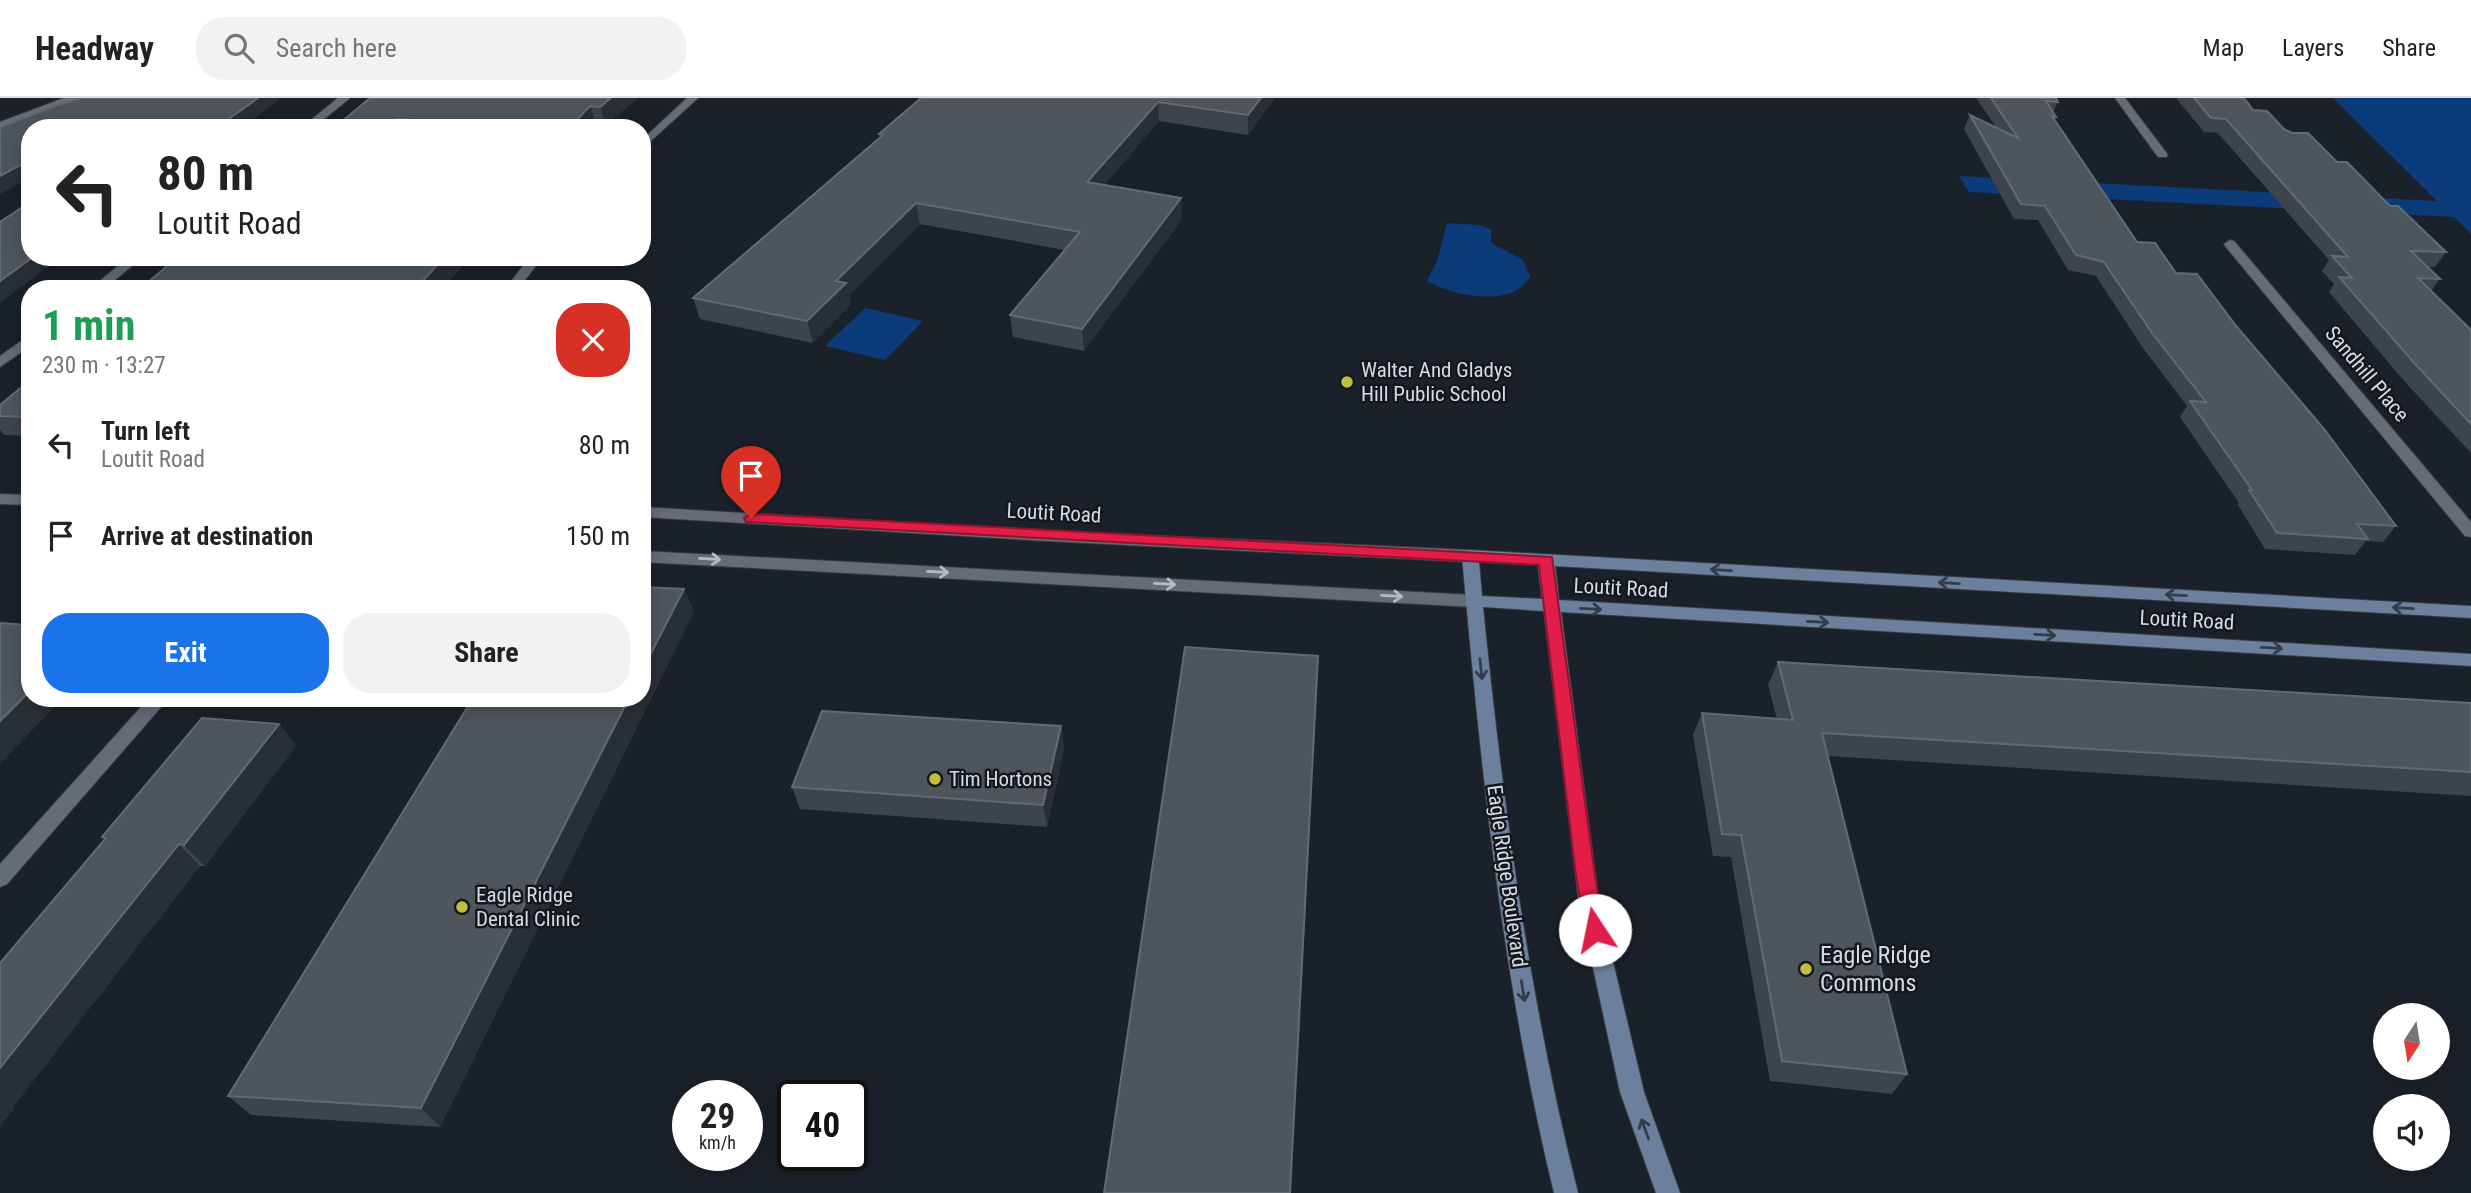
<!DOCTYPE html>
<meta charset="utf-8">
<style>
:root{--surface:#fff;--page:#f2f2f2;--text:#222;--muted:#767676;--line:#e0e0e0;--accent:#1a73e8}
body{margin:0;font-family:"Roboto Condensed",sans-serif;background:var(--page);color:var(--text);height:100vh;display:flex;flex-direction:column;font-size:26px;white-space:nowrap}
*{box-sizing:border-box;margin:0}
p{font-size:23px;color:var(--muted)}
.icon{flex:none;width:38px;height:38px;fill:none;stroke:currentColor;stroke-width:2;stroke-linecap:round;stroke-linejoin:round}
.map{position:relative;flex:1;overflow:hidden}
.drawer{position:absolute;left:21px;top:182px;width:630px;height:427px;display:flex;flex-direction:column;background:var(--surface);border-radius:28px;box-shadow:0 4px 18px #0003}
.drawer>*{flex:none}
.guide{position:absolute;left:21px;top:21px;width:630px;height:147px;border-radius:28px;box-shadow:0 4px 18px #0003;background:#fff;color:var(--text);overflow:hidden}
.needle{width:46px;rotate:192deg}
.fabs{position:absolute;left:2373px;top:905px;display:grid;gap:14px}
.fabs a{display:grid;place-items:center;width:77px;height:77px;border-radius:50%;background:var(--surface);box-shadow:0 4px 18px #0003;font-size:35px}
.speed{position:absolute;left:672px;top:982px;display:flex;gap:14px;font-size:35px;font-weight:700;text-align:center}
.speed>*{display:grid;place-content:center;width:91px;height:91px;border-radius:50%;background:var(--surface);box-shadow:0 4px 18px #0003;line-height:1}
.speed small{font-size:18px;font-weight:400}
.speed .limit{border:4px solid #111;border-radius:10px;background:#fff;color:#111}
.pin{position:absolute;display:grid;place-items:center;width:60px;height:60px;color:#fff;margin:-72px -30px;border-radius:50% 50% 50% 0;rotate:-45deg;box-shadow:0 0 7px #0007}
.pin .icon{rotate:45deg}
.me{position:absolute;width:77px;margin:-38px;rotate:349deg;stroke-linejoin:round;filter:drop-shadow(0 0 5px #0008)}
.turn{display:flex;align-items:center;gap:24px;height:147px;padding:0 21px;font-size:32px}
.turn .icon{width:91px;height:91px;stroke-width:2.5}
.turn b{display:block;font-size:49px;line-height:60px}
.round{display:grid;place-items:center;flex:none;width:74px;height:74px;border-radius:28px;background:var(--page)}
.headline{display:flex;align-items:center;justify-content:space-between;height:119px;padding:0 21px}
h1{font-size:42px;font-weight:700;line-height:52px;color:#1e9e55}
.button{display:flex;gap:14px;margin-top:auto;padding:14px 21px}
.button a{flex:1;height:80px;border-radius:28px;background:var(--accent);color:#fff;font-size:28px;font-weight:700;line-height:80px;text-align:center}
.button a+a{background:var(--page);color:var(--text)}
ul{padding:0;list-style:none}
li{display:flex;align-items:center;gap:21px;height:91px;padding:0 21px}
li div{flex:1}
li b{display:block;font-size:26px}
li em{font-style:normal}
header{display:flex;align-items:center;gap:42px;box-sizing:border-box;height:98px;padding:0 35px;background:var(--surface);border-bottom:2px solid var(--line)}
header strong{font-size:33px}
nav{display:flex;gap:38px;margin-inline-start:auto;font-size:24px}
.search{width:490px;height:63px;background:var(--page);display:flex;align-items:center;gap:18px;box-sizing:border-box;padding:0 24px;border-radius:28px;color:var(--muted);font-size:26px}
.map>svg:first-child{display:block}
.green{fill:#0c3b7a}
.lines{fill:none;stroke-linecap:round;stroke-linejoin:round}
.street-casing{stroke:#383c44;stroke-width:2}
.secondary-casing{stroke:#383c44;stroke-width:2}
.street{fill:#656c76;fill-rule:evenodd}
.secondary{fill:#6b809d;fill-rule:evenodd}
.wall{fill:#3e444d}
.shaded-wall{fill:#292f38}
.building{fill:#4e555d;stroke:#646a72;stroke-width:2}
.oneway{stroke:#b6bac2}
.oneway2{stroke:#313c4c}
.route{fill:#e11d48;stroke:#92132f;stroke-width:2}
.poi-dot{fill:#c1be40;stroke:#121820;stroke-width:2.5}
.labels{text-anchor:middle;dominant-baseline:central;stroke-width:5;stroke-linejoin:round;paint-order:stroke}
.poi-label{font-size:21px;fill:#d8dce2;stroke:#121820;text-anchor:start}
.street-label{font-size:21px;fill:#d8dce2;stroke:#121820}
.near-poi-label{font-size:24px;fill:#d8dce2;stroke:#121820;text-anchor:start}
</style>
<header>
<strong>Headway</strong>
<div class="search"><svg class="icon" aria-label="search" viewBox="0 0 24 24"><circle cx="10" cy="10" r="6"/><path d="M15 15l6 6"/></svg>Search here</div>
<nav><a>Map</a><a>Layers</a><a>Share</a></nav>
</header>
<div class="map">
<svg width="2471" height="1095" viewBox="0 0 2471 1095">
<rect width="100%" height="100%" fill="#1b212a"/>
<g class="green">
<polygon points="2333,0 2471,0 2471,136 2454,119 1969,94 1959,78 2437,103"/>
<path d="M 1447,125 L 1479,127 L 1491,132 L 1491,145 L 1522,161 L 1530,178 C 1515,211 1452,198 1427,183 L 1437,163 Z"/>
<polygon points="865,210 923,223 885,262 825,248"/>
</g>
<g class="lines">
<g class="street-casing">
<g id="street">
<polygon points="64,0 79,0 0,31 0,24"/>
<polygon points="338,0 350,0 313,30 301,30"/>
<polygon points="687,0 698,0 642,51 642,42"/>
<polygon points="2115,0 2125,0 2168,57 2166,59 2158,59"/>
<polygon points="2230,142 2234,143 2471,424 2471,439 2465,438 2226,149 2224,146"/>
<polygon points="129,159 143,159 104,191 90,191"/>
<polygon points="530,159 543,159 518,191 505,191"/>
<polygon points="30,237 30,248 0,269 0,258"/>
<polygon points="0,396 30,397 30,407 0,406"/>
<polygon points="642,409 1047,433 1470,452 1478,458 1470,464 1047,443 642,419"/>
<polygon points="642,453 1474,497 1482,503 1474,509 642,464"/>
<polygon points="149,600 169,600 7,786 0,789 0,766"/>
</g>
</g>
<g class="secondary-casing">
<path id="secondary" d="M 1470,452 L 2471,508 L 2471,520 L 1555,468 L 1559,502 L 2471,556 L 2471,568 L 1561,514 L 1599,805 L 1644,994 L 1680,1095 L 1656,1095 L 1620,994 L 1579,805 L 1544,513 L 1483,509 C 1503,707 1529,902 1578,1095 L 1554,1095 C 1503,885 1481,672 1462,458 ZM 1479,464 L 1538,467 L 1542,501 L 1482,498 Z"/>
</g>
<use href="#street" class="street"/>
<use href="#secondary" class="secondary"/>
</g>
<g class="wall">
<polygon points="370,0 638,0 606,26 596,25 592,30 334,30"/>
<polygon points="921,0 1275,0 1248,37 1159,23 1104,87 1182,121 1084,253 1013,239 1010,217 1065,152 920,126 849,197 851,206 813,245 700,221 693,200 880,40 879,36"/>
<polygon points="1976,0 2056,0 2058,4 2053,14 2056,19 2055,23 2137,144 2176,175 2237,229 2396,428 2383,444 2366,443 2355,457 2265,451 2238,407 2239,405 2180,319 2187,308 2143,250 2096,178 2068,172 2038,122 2014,121 1964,31 1970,17 1996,29"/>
<polygon points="2176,0 2244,0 2253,12 2337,64 2446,154 2435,169 2427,169 2440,181 2431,193 2471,232 2471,355 2405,284 2329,194 2334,186 2322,173 2329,162 2218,35 2204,34"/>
<polygon points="30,282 30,338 4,337 0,332 0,307"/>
<polygon points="694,513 440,1029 251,1017 228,998"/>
<polygon points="1778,564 2471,605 2471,698 1828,658 1907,976 1892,996 1770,983 1731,759 1713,758 1693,637 1702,615 1777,621 1768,587"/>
<polygon points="279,626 296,648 205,768 200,768 12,1010 14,1011 0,1027 104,741 102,739"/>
<polygon points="1061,628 1064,651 1047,729 800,711 792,689"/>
</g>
<g class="shaded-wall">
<polygon points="258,0 282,0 241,30 216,30"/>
<polygon points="611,0 638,0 606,26 600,9"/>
<polygon points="1261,0 1275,0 1248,37 1248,17"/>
<polygon points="1158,4 1159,23 1089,105 1087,84"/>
<polygon points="590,8 596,25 592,30 569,30"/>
<polygon points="397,21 401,30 384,30 390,24"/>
<polygon points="30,62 30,80 0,96 0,78"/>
<polygon points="1181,100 1182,121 1084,253 1082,231"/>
<polygon points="916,105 920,126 849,197 851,206 813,245 807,223 836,183"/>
<polygon points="33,159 61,159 0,205 0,183"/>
<polygon points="445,159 471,159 442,191 415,191"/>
<polygon points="684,491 694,513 440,1029 421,1010 629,600 642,600 642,573"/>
<polygon points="30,593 30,600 63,600 0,666 0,623"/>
<polygon points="279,626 296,648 205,768 184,747"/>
<polygon points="1061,628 1064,651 1047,729 1043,707"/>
<polygon points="179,746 200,768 12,1010 14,1011 0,1027 0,970"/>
</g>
<g class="building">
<polygon points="81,0 258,0 216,30 30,30 30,62 0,78 0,29 57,7"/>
<polygon points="370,0 611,0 600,9 590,8 569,30 475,30 480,25 397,21 390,24 384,30 334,30"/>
<polygon points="921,0 1261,0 1248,17 1158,4 1087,84 1181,100 1082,231 1010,217 1080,134 916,105 836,183 846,185 807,223 693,200 883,37 879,36"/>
<polygon points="1991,0 2056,0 2058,4 2046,3 2056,19 2052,18 2137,144 2155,145 2176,175 2197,176 2237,229 2325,332 2396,428 2357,426 2368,441 2277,435 2249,392 2252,392 2190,303 2206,304 2152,235 2104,164 2076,157 2045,108 2021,106 1970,17 2018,40"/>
<polygon points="2194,0 2244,0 2253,12 2267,13 2284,31 2292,35 2308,35 2337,64 2347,64 2390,108 2398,108 2446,154 2411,153 2440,181 2418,180 2471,232 2471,326 2417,268 2339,179 2352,180 2332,158 2348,159 2226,21 2211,20"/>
<polygon points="30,104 30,159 33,159 0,183 0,124"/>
<polygon points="178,159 445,159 415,191 140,191"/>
<polygon points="30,282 30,319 0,318 0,307"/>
<polygon points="642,489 684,491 642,573"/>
<polygon points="30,523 30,593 0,623 0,525 26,527"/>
<polygon points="1185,549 1318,558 1290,1095 1104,1095"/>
<polygon points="1778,564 2471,605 2471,674 1822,635 1907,976 1782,963 1741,737 1722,736 1702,615 1793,622"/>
<polygon points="473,600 629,600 421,1010 228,998"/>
<polygon points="822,613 1061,628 1043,707 792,689"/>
<polygon points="202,620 279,626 184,747 179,746 0,970 0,865 106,740 102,739"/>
</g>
<defs><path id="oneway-shaft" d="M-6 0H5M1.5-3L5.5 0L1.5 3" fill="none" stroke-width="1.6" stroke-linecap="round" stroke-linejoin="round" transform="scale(1.75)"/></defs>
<g class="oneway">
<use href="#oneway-shaft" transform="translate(710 461) rotate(3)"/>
<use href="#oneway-shaft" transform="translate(938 474) rotate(3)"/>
<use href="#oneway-shaft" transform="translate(1165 486) rotate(3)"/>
<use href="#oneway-shaft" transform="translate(1392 498) rotate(3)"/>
</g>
<g class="oneway2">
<use href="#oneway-shaft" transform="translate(1721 472) rotate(-177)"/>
<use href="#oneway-shaft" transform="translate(1949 485) rotate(-177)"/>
<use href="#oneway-shaft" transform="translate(2176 497) rotate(-177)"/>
<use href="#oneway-shaft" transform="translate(2403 510) rotate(-177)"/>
<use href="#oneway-shaft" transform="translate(1591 511) rotate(3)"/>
<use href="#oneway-shaft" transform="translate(1818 524) rotate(3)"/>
<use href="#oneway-shaft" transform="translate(2045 537) rotate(3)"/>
<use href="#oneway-shaft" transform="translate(2272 550) rotate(3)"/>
<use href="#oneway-shaft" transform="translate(1481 571) rotate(84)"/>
<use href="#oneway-shaft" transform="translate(1523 893) rotate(81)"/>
<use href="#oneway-shaft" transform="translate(1645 1031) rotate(-110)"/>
</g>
<polygon class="route" points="751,416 1552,459 1595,778 1605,832 1602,837 1595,840 1588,837 1586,832 1576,778 1539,467 746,424 744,420"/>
<g class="poi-dot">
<circle cx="1347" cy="284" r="7"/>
<circle cx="935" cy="681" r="7"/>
<circle cx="462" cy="809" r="7"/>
<circle cx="1806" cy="871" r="7"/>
</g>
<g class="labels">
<g class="poi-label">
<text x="1361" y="272">Walter And Gladys<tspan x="1361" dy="24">Hill Public School</tspan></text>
<text x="949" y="681">Tim Hortons</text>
<text x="476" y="797">Eagle Ridge<tspan x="476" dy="24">Dental Clinic</tspan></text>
</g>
<g class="street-label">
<text transform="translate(2367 276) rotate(50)">Sandhill Place</text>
<text transform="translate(1054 415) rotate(3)">Loutit Road</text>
<text transform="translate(1621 490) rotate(3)">Loutit Road</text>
<text transform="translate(2187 522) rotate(3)">Loutit Road</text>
<text transform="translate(1507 778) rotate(82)">Eagle Ridge Boulevard</text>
</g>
<g class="near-poi-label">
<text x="1820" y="857">Eagle Ridge<tspan x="1820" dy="28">Commons</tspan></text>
</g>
</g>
</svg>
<div class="fabs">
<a><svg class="needle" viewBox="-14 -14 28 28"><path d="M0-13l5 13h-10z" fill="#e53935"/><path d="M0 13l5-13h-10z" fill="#767676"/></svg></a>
<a><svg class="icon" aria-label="sound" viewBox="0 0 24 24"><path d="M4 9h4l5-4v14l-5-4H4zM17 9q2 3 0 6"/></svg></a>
</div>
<div class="speed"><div>29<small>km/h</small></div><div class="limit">40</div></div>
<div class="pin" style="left:751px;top:420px;background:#d93025"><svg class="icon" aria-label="arrive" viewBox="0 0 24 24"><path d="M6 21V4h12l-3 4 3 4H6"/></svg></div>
<svg class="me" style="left:1595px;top:832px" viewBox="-20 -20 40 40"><circle r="19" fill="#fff"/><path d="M0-13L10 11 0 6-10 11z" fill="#e11d48"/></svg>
<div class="guide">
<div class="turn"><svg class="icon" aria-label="left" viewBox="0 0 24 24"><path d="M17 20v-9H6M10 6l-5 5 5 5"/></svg><div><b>80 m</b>Loutit Road</div></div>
</div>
<section class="drawer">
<div class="headline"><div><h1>1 min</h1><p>230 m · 13:27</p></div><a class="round" style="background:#d93025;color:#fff"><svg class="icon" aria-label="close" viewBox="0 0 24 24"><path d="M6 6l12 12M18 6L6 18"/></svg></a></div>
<ul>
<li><svg class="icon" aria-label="left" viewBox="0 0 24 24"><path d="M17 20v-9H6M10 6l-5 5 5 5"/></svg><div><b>Turn left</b><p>Loutit Road</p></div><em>80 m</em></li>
<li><svg class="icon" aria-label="arrive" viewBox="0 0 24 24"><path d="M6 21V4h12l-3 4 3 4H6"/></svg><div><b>Arrive at destination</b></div><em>150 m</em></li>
</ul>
<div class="button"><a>Exit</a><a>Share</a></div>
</section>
</div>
